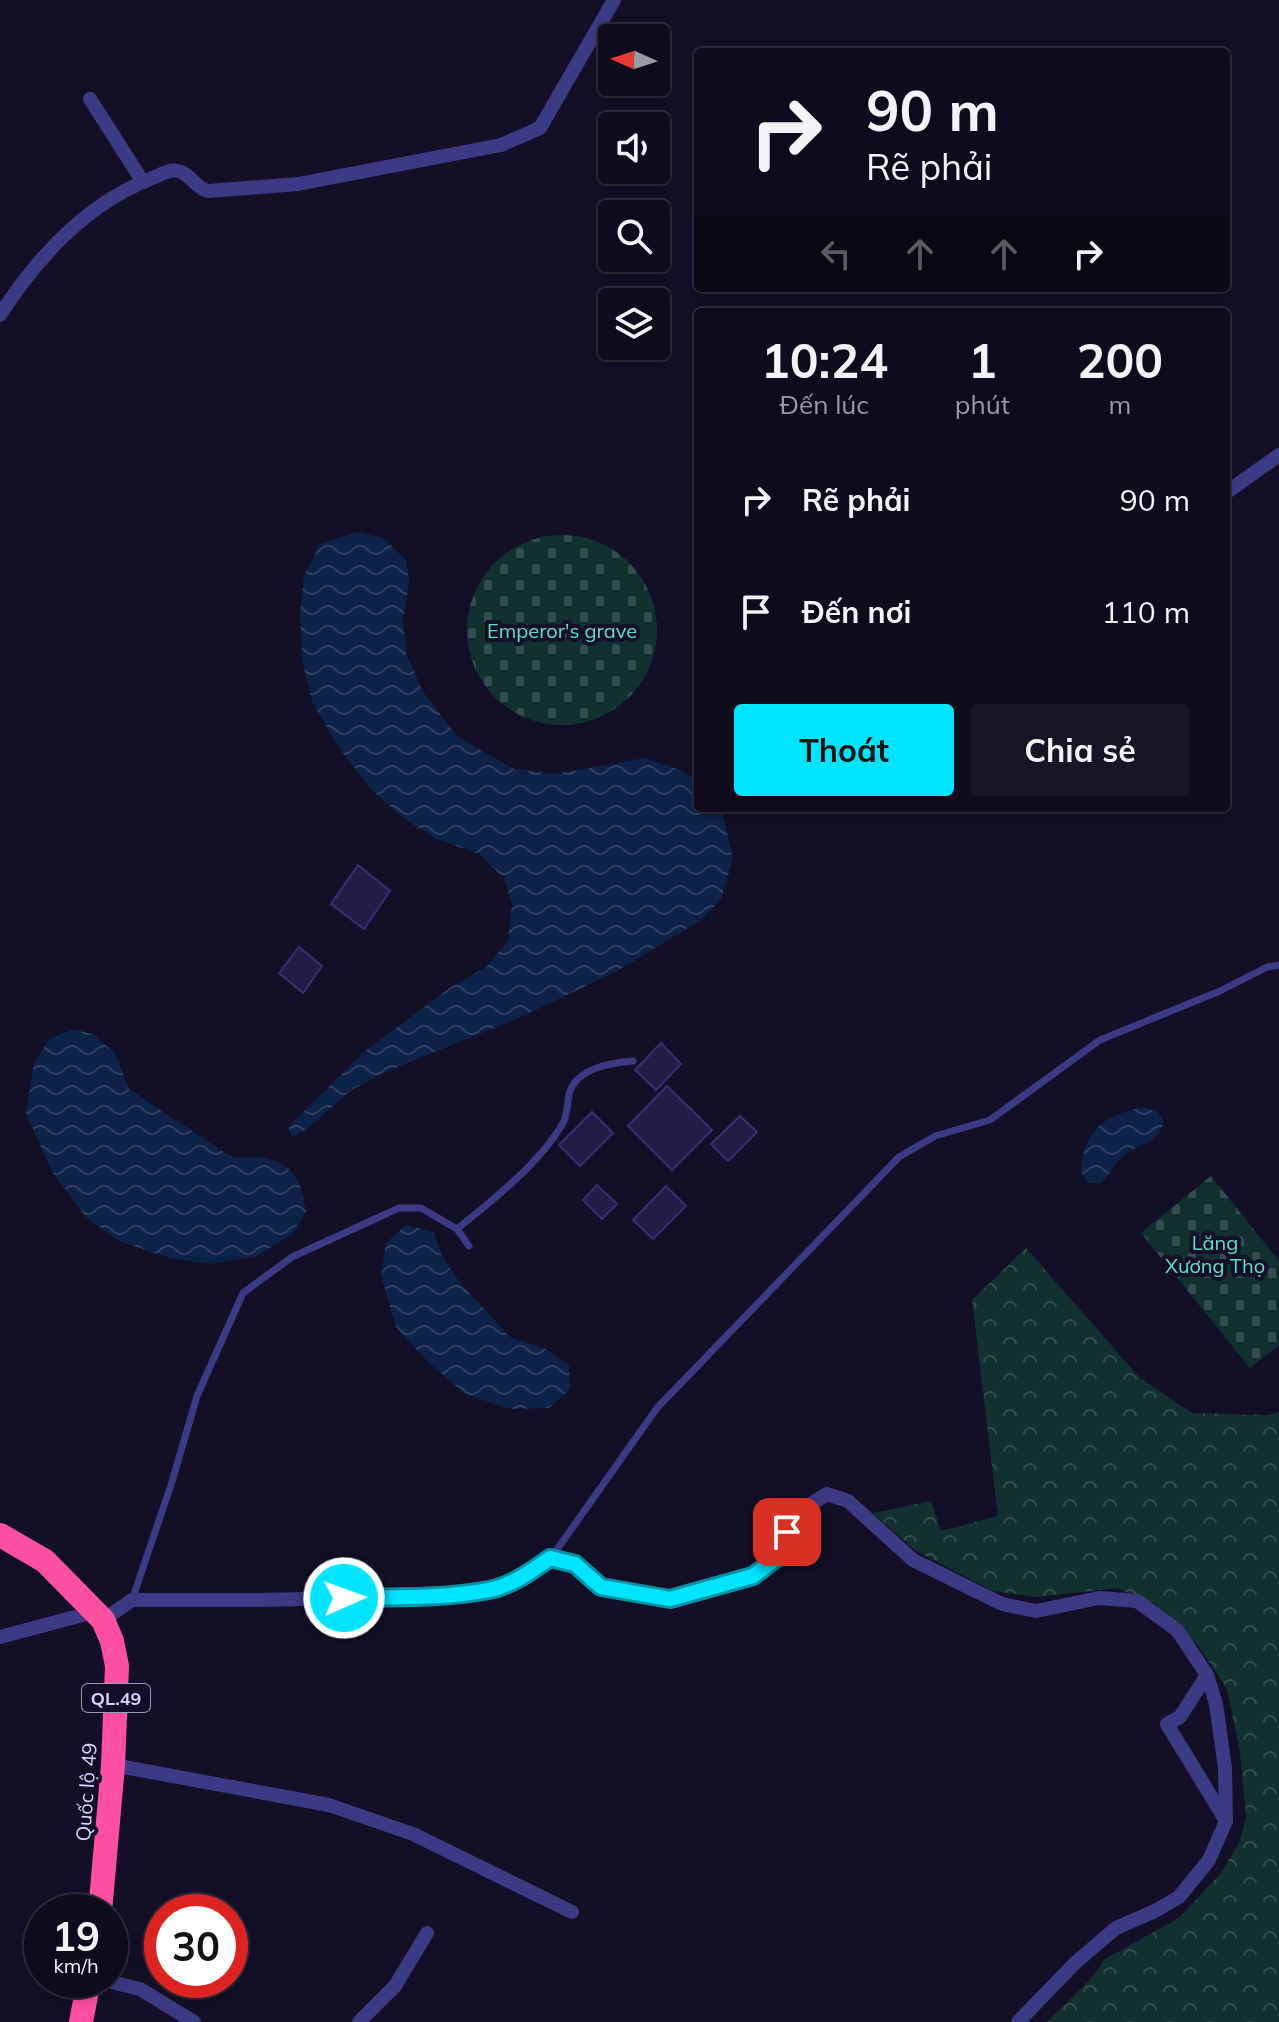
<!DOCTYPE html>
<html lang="vi">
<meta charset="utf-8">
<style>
:root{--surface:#0e0b1c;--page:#171425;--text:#f1f3f6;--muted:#9b9ba3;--line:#2e2b3b;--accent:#00e5ff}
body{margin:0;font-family:Mulish,sans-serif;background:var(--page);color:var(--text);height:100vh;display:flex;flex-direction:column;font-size:30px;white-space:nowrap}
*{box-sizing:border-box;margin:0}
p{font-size:26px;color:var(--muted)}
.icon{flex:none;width:44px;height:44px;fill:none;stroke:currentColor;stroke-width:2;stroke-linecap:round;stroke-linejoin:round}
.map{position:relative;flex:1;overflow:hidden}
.sheet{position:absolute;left:694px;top:308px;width:536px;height:504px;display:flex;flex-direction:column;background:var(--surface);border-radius:8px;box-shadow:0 4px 12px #0003,0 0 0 2px var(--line)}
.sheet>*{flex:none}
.guide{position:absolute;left:694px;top:48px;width:536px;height:244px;border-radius:8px;box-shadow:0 4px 12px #0003,0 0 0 2px var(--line);background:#0e0b1c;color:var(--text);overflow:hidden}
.needle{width:52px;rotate:273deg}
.buttons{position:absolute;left:598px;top:24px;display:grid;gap:16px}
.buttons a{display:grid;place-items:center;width:72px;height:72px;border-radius:8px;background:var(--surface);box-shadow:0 4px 12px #0003,0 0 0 2px var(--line);font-size:40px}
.speed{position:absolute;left:24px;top:1894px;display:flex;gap:16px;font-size:40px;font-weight:700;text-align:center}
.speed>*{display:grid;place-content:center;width:104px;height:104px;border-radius:50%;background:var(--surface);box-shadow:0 4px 12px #0003,0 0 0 2px var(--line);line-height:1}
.speed small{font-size:20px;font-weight:400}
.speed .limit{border:12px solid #d22;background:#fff;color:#111}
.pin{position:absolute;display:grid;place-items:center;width:68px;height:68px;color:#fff;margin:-34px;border-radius:16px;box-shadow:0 4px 12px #0006}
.me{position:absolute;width:88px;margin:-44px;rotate:88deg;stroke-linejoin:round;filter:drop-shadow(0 0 6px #0008)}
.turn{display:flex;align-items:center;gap:28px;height:168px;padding:0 40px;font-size:36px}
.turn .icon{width:104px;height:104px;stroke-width:2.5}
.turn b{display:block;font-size:56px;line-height:68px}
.lanes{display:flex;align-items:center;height:76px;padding:0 40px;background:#0003;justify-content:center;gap:40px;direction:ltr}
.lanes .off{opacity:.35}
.eta{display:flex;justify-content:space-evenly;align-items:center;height:136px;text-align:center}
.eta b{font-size:48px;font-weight:700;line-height:56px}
.action{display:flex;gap:16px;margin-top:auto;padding:16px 40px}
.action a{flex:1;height:92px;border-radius:8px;background:var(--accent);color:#111;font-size:32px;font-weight:700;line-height:92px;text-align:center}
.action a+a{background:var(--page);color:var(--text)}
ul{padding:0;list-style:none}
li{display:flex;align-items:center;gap:24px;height:112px;padding:0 40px}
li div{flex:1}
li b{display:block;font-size:30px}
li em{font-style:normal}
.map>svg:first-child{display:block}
.forest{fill:url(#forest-crowns)}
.cemetery{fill:url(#cemetery-stones)}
.water{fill:url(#water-waves)}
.building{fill:#241b47;stroke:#3b2d73;stroke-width:2}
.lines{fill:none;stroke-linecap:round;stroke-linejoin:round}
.lane{stroke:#3d3a85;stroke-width:7}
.street{stroke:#3d3a85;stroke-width:14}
.highway{stroke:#ff4fa3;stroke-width:24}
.route-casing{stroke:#0095a6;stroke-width:20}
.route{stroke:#00e5ff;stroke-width:14}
.labels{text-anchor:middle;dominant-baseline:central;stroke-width:8;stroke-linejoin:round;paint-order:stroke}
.shield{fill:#130f26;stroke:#9e99be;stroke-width:2}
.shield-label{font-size:18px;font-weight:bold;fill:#d9d4ff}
.park-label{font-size:20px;fill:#5fe0c0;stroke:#130f26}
.street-label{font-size:20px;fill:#d9d4ff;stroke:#130f26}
</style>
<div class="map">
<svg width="1279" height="2022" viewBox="0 0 1279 2022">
<defs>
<pattern id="forest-crowns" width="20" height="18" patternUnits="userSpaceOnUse" patternTransform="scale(2)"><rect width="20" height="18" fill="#12302f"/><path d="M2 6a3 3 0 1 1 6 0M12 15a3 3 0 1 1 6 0" fill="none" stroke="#344d4e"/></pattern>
<pattern id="cemetery-stones" width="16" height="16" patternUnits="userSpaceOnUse" patternTransform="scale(2)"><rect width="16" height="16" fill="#12302f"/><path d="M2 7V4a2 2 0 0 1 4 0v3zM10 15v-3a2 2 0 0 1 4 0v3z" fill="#344d4e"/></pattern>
<pattern id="water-waves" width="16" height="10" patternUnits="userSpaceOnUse" patternTransform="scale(2)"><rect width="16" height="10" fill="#0c2248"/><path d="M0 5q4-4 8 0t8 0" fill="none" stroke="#2f4163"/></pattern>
</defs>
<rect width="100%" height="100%" fill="#130f26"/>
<polygon class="forest" points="1026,1248 1140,1378 1192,1413 1267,1415 1279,1412 1279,2022 1047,2022 1090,1980 1105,1959 1179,1918 1221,1873 1240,1841 1246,1816 1240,1752 1227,1689 1198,1645 1155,1604 1117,1588 1037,1597 993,1591 916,1551 873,1513 931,1501 941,1531 998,1516 972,1300"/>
<g class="cemetery">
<circle cx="562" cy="630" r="95"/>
<polygon points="1211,1176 1279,1261 1279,1345 1250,1368 1141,1233"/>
</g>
<g class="water">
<polygon points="357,532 383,538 406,560 409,580 403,621 406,653 423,692 458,737 514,769 554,774 645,758 678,769 698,780 698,808 718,808 723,815 733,858 721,899 702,919 621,969 521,1017 390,1070 351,1090 306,1130 293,1137 288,1127 365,1051 451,987 485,968 508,941 512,904 504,878 479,854 434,838 402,817 370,788 342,752 313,704 302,660 300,613 304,576 320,544"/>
<path d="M 73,1030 L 94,1034 L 116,1055 L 129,1089 L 230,1156 C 243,1159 256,1156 268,1159 C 296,1164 303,1188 306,1212 L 292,1234 L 257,1256 L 210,1264 L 170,1258 L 119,1241 L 86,1217 L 51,1170 L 26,1113 L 34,1063 L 50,1038 Z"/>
<path d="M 1145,1107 L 1158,1112 L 1164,1122 C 1154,1149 1139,1141 1121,1158 C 1113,1165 1109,1175 1101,1183 L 1089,1183 L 1081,1172 C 1084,1130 1104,1114 1145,1107 Z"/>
<polygon points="406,1225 434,1232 441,1254 460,1283 510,1337 546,1349 569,1365 570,1389 549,1408 511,1409 465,1394 428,1362 396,1327 381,1276 386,1243"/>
</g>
<g class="building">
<polygon points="358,865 390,891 364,929 331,904"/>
<polygon points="299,947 322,966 303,993 279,973"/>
<polygon points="661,1043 681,1064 656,1090 635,1070"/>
<polygon points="667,1086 712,1130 672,1170 628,1126"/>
<polygon points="592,1112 613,1133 580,1166 559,1145"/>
<polygon points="740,1116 757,1132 728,1161 711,1144"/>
<polygon points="597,1185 617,1204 602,1219 583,1200"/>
<polygon points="666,1186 686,1206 653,1239 633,1220"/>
</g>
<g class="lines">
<g class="lane">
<path d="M 457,1229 C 492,1201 541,1162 563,1123 C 570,1110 565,1094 575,1082 C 589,1066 613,1063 633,1061"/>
<polyline points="551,1558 657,1408 899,1157 935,1136 990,1120 1100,1040 1220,991 1267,967 1279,965"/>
<polyline points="132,1600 171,1485 197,1396 243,1293 292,1257 399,1208 421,1208 457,1229 469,1246"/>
</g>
<g class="street">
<polyline points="90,99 143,182"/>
<path d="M 0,315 C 38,256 88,202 155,177 C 162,174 170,169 178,171 C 190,173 195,188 208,191 L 298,184 L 501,145 L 540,128 L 614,0"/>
<polyline points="1227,492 1279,455"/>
<polyline points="103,1620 132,1600 261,1600 428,1596 492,1590 526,1575 550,1558 575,1564 601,1587 670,1599 753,1576 778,1557 787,1532 806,1507 827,1494 848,1501 913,1560 1002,1604 1036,1611 1099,1598 1137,1601 1177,1630 1207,1675 1216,1704 1225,1768 1226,1821 1209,1860 1179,1897 1155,1911 1116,1928 1075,1963 1018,2022"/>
<polyline points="0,1637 94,1612"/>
<polyline points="1207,1675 1180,1717 1167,1724 1226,1821"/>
<polyline points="113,1765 329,1805 413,1834 572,1912"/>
<polyline points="103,1980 140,1989 194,2022"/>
<polyline points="359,2022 395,1986 427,1933"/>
</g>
<g class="highway">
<polyline points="0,1535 45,1561 103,1620 112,1641 117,1666 113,1765 100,1912"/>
<polyline points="81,2022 89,1980"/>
</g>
</g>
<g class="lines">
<g class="route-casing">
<path id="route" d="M 344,1598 C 392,1597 442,1599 489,1590 C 511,1586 532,1571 550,1558 L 575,1564 L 601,1587 L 670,1599 L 753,1576 L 778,1557 L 787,1532"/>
</g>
<use href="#route" class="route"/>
</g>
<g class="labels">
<rect class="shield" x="82" y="1684" width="68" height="28" rx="6"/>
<g class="shield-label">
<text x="116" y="1698">QL.49</text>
</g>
<g class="park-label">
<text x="562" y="630">Emperor's grave</text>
<text x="1215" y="1242">Lăng<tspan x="1215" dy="23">Xương Thọ</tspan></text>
</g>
<g class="street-label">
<text transform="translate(86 1792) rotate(-86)">Quốc lộ 49</text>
</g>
</g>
</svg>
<div class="buttons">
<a><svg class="needle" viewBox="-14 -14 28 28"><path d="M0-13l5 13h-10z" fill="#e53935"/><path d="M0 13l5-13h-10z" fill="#9b9ba3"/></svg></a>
<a><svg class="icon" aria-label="sound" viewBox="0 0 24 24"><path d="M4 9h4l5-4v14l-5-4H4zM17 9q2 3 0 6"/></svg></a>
<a><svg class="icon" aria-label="search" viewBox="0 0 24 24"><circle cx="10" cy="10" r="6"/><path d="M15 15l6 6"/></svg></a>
<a><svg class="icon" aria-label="layers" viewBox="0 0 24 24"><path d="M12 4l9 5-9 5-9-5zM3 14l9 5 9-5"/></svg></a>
</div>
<div class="speed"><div>19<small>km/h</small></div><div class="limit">30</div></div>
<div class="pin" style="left:787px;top:1532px;background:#d93025"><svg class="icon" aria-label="arrive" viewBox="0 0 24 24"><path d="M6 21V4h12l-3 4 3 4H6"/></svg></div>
<svg class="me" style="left:344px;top:1598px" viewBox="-20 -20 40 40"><circle r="17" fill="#00e5ff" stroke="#fff" stroke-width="3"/><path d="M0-11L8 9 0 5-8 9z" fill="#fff"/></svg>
<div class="guide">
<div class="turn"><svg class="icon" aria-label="right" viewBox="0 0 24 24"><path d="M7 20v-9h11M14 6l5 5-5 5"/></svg><div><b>90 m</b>Rẽ phải</div></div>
<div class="lanes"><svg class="icon off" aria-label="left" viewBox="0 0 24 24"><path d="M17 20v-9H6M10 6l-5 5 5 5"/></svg><svg class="icon off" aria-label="ahead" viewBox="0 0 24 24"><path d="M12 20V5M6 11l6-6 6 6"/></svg><svg class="icon off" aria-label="ahead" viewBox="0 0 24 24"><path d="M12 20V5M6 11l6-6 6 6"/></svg><svg class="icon" aria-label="right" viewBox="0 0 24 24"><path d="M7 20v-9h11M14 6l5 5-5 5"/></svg></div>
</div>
<section class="sheet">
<div class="eta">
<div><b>10:24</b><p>Đến lúc</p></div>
<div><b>1</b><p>phút</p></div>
<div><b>200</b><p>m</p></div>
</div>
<ul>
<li><svg class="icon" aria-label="right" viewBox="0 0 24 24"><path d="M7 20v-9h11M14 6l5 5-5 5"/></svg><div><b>Rẽ phải</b></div><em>90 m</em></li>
<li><svg class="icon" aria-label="arrive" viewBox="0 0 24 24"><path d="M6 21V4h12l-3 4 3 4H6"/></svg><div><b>Đến nơi</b></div><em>110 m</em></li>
</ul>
<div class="action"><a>Thoát</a><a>Chia sẻ</a></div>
</section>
</div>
